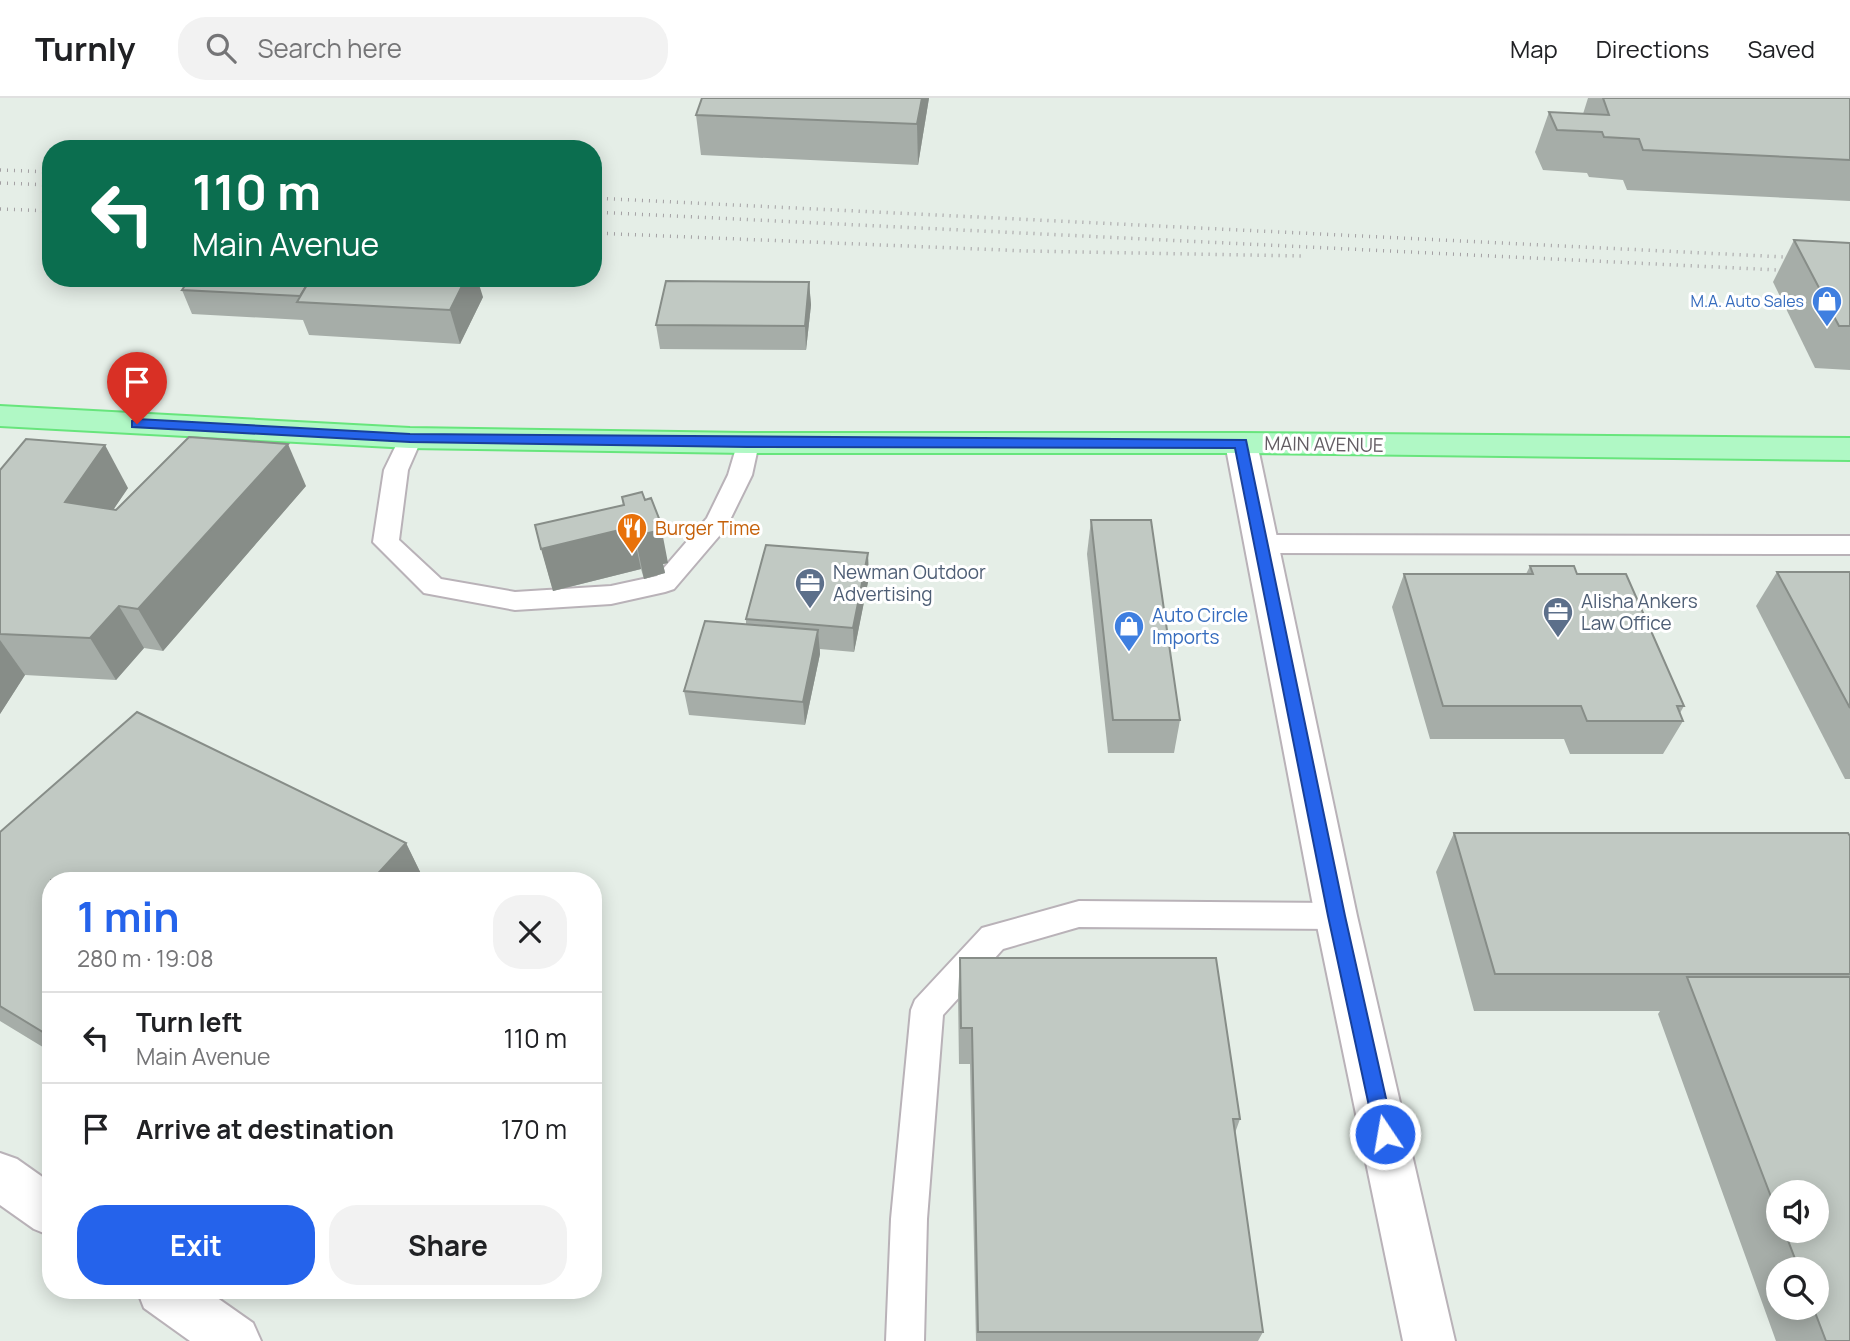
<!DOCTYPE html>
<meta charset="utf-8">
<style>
:root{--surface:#fff;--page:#f2f2f2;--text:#202124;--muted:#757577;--line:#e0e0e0;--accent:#2563eb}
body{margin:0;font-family:Manrope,sans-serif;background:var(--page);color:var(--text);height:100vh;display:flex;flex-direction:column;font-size:26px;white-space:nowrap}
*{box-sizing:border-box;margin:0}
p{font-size:23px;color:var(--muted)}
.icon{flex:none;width:38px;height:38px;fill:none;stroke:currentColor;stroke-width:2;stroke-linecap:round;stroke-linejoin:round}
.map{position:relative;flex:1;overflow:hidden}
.drawer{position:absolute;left:42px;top:774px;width:560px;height:427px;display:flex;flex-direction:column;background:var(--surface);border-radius:28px;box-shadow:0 4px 18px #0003}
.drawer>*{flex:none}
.guide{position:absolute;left:42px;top:42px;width:560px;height:147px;border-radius:28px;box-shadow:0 4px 18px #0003;background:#0b6e4f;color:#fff;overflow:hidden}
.tools{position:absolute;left:1766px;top:1082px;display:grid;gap:14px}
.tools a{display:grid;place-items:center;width:63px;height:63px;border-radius:50%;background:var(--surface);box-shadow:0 4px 18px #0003;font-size:35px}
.pin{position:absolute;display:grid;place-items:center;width:60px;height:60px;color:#fff;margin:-72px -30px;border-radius:50% 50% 50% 0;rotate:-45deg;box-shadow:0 0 7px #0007}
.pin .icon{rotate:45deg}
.me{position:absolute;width:77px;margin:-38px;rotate:348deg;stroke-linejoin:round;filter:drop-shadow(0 0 5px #0008)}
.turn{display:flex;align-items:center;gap:24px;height:147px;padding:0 35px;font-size:32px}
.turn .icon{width:91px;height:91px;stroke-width:2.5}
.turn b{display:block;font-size:49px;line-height:60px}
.round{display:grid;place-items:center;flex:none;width:74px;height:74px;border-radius:28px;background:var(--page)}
.summary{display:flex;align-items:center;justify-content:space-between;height:119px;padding:0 35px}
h1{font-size:42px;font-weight:700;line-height:52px;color:var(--accent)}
.button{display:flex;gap:14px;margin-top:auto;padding:14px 35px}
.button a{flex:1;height:80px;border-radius:28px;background:var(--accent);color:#fff;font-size:28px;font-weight:700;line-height:80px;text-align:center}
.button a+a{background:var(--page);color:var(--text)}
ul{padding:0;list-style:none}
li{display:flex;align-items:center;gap:21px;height:91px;padding:0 35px;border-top:2px solid var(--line)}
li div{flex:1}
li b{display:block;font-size:26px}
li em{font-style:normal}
header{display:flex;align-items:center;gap:42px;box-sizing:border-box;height:98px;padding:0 35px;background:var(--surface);border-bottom:2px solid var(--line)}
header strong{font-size:33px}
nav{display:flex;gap:38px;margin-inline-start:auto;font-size:24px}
.search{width:490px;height:63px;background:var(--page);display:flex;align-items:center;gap:18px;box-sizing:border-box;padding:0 24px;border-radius:28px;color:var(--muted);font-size:26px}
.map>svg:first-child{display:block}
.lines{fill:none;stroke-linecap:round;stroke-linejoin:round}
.lane-casing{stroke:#b9b2b8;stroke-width:4}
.street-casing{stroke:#b9b2b8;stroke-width:4}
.primary-casing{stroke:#67e57c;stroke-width:4}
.lane{fill:#fff;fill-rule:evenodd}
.street{fill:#fff;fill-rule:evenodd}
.primary{fill:#b0f8c5;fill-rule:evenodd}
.rail{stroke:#a3a0a3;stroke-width:3.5;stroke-dasharray:1 6;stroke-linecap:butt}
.wall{fill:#a6ada8;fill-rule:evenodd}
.shaded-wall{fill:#878d88}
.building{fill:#c1c9c3;stroke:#878d88;stroke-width:2}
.route{fill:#2563eb;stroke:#184099;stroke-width:2}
.labels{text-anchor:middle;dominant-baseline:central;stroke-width:6;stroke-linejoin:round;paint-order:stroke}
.far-shop-label{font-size:16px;fill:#366cbe;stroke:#fff;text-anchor:end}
.street-label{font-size:19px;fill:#645d64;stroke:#fff}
.food-label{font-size:19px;fill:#c56008;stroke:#fff;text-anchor:start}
.service-label{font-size:19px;fill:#4e5e75;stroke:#fff;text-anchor:start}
.shop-label{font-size:19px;fill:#366cbe;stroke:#fff;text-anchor:start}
</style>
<header>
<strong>Turnly</strong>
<div class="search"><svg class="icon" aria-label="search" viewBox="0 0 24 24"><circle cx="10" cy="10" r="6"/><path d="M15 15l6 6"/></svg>Search here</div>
<nav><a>Map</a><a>Directions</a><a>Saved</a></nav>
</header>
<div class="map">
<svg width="1850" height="1243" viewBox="0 0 1850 1243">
<rect width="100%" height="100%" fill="#e5eee7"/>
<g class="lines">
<g class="lane-casing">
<g id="lane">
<polygon points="410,332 418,335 422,340 408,372 399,442 441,481 515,494 611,488 657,478 707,420 728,377 739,340 747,337 755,340 759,345 752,377 726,430 674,491 665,494 611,506 515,512 424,495 373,444 384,372 402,335"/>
<polygon points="1262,437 1850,438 1850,456 1262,455 1253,452 1249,446 1253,440"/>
<polygon points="1079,803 1336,805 1347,809 1352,818 1347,827 1336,831 1079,829 1003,851 943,917 927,1121 924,1243 886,1243 891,1121 911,912 915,902 982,830"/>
</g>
</g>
<g class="street-casing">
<g id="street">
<polygon points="1241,335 1252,338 1257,345 1357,818 1455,1243 1403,1243 1315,818 1225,345 1230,338"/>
<polygon points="0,1055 17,1061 51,1085 51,1138 34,1131 0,1107"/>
<polygon points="137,1192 206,1192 253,1225 261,1243 190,1243 144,1210"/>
</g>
</g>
<g class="primary-casing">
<polygon id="primary" points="0,308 410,330 747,335 1241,335 1850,340 1850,362 1241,355 747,355 410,350 0,328"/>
</g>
<use href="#lane" class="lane"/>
<use href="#street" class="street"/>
<use href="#primary" class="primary"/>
<g class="rail">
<polyline points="0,72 51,74"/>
<polyline points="0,85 51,87"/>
<polyline points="593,100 1805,160"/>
<polyline points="0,111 51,113"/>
<polyline points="593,114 1798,173"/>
<polyline points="593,135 1027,153 1303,158"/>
</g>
</g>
<g class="wall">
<polygon points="702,0 929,0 918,67 701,57 696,17"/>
<polygon points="1588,0 1850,0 1850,103 1627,92 1623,82 1589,79 1587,75 1543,72 1535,54 1549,14 1583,16"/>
<polygon points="1794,142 1850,145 1850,272 1815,270 1773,184"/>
<polygon points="809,184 811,207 806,252 660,251 656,227"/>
<polygon points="182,192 483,199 460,246 309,237 303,222 192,216"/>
<polygon points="0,372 128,390 113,412 116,412 306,388 163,553 144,550 116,582 25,577 0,616"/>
<polygon points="622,399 668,465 663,466 665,475 644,481 641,471 553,493 535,427 623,407"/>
<polygon points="1091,422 1180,622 1174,655 1108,655 1087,456"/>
<polygon points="1530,468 1577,476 1684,608 1680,615 1683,623 1663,656 1570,656 1564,641 1430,641 1392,509 1404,476 1526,476"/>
<polygon points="1777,474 1850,474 1850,681 1845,681 1756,508"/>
<polygon points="869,479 854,554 820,551 820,556 805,627 689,617 684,593 746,526 746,521"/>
<polygon points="0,734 406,745 424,782 51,782 51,954 0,923"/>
<path d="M 1454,735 L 1850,738 L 1850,1243 L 1776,1243 L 1658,916 L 1660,913 L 1474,913 L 1436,774 ZM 1778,1094 L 1816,1132 L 1778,1132 ZM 1778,1171 L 1816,1171 L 1816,1209 L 1778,1209 Z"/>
<polygon points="960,860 1240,1021 1235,1035 1263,1234 1258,1243 976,1243 970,966 959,966 958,897"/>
</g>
<g class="shaded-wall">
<polygon points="922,0 929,0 918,67 917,26"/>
<polygon points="466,180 477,180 483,199 460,246 450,212"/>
<polygon points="809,184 811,207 806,252 805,228"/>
<polygon points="288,346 306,388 163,553 138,511"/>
<polygon points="105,347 128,390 90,446 65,404"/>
<polygon points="660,423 668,465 663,466 665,475 644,481 635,438 654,424"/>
<polygon points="632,429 641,471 553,493 541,451"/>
<polygon points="868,455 869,479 854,554 853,530"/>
<polygon points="119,508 144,550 116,582 90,540"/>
<polygon points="818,532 820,556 805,627 803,604"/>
<polygon points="0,542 25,577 0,616"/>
<polygon points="406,745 424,782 372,782"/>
</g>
<g class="building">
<polygon points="702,0 922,0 917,26 696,17"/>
<polygon points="1603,0 1850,0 1850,62 1643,52 1639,41 1604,39 1602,34 1557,32 1549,14 1609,17"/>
<polygon points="1794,142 1850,145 1850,228 1839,228"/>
<polygon points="190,180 311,180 300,198 182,192"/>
<polygon points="311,180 466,180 450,212 297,204"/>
<polygon points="666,183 809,184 805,228 656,227"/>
<polygon points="189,339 288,346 138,511 119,508 90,540 0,536 0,372 26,341 105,347 65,404 116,412"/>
<polygon points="642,394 645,402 651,400 660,423 654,424 657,433 635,438 632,429 541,451 535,427 624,407 622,399"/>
<polygon points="1091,422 1151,422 1180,622 1113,622"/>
<polygon points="766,447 868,455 853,530 746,521"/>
<polygon points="1530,468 1574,468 1577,476 1626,476 1684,608 1677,608 1683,623 1587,623 1581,608 1443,608 1404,476 1533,476"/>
<polygon points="1777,474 1850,474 1850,610"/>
<polygon points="705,523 818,532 803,604 684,593"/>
<polygon points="137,614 406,745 372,782 51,782 51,939 0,908 0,734"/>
<polygon points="1454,735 1848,735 1850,738 1850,876 1495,876"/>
<polygon points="960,860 1216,860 1240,1021 1233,1021 1263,1234 978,1234 972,930 961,930"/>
<polygon points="1687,879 1850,879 1850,1243 1826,1243 1813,1209 1816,1209 1816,1171 1799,1171 1784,1132 1816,1132 1816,1094 1778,1094 1778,1117"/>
</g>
<polygon class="route" points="137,321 410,336 1246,342 1345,818 1394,1036 1392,1043 1385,1046 1378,1043 1375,1036 1328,818 1235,350 747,349 410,344 132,329 132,323"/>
<defs>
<g id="shop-pin" transform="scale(1.575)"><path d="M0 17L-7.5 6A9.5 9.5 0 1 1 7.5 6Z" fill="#3f7fe0" stroke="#fff"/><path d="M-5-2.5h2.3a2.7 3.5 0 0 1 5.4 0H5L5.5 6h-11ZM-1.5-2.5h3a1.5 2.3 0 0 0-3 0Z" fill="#fff"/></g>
<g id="restaurant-pin" transform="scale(1.575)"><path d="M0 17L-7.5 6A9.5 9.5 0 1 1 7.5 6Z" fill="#e8710a" stroke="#fff"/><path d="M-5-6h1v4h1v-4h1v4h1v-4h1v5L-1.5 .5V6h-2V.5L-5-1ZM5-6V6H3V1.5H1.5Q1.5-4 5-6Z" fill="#fff"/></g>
<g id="office-pin" transform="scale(1.575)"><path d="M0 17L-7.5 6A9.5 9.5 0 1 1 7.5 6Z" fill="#5c6f8a" stroke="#fff"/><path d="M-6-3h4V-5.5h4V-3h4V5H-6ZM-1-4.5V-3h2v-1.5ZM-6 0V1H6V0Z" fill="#fff"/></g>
</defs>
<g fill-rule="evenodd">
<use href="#shop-pin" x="1827" y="203"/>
<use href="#restaurant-pin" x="632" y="430"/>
<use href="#office-pin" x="810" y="485"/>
<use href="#office-pin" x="1558" y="514"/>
<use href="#shop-pin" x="1129" y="528"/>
</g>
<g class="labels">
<g class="far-shop-label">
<text x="1804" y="203">M.A. Auto Sales</text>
</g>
<g class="street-label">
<text transform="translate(1324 346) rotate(1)">MAIN AVENUE</text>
</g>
<g class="food-label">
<text x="655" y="430">Burger Time</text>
</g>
<g class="service-label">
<text x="833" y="474">Newman Outdoor<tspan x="833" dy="22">Advertising</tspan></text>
<text x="1581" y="503">Alisha Ankers<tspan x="1581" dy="22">Law Office</tspan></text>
</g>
<g class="shop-label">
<text x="1152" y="517">Auto Circle<tspan x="1152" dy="22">Imports</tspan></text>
</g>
</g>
</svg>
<div class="tools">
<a><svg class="icon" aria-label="sound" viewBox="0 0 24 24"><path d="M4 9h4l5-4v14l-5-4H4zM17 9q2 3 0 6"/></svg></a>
<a><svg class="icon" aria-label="search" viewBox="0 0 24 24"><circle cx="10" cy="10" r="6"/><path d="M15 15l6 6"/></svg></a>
</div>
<div class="pin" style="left:137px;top:326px;background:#d93025"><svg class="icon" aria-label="arrive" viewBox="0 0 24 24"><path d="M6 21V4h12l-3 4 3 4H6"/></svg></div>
<svg class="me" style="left:1385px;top:1036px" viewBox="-20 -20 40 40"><circle r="17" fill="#2563eb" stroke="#fff" stroke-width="3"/><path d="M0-11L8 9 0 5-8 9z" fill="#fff"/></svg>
<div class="guide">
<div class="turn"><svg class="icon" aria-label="left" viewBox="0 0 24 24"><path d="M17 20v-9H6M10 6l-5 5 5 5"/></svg><div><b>110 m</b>Main Avenue</div></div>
</div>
<section class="drawer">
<div class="summary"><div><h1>1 min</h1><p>280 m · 19:08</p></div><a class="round"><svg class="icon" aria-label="close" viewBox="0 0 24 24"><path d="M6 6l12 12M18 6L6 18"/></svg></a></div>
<ul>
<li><svg class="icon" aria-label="left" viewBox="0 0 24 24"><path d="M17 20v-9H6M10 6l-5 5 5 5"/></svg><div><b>Turn left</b><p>Main Avenue</p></div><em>110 m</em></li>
<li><svg class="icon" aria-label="arrive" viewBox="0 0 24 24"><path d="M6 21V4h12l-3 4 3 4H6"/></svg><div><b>Arrive at destination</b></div><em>170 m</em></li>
</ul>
<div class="button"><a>Exit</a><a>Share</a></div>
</section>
</div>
